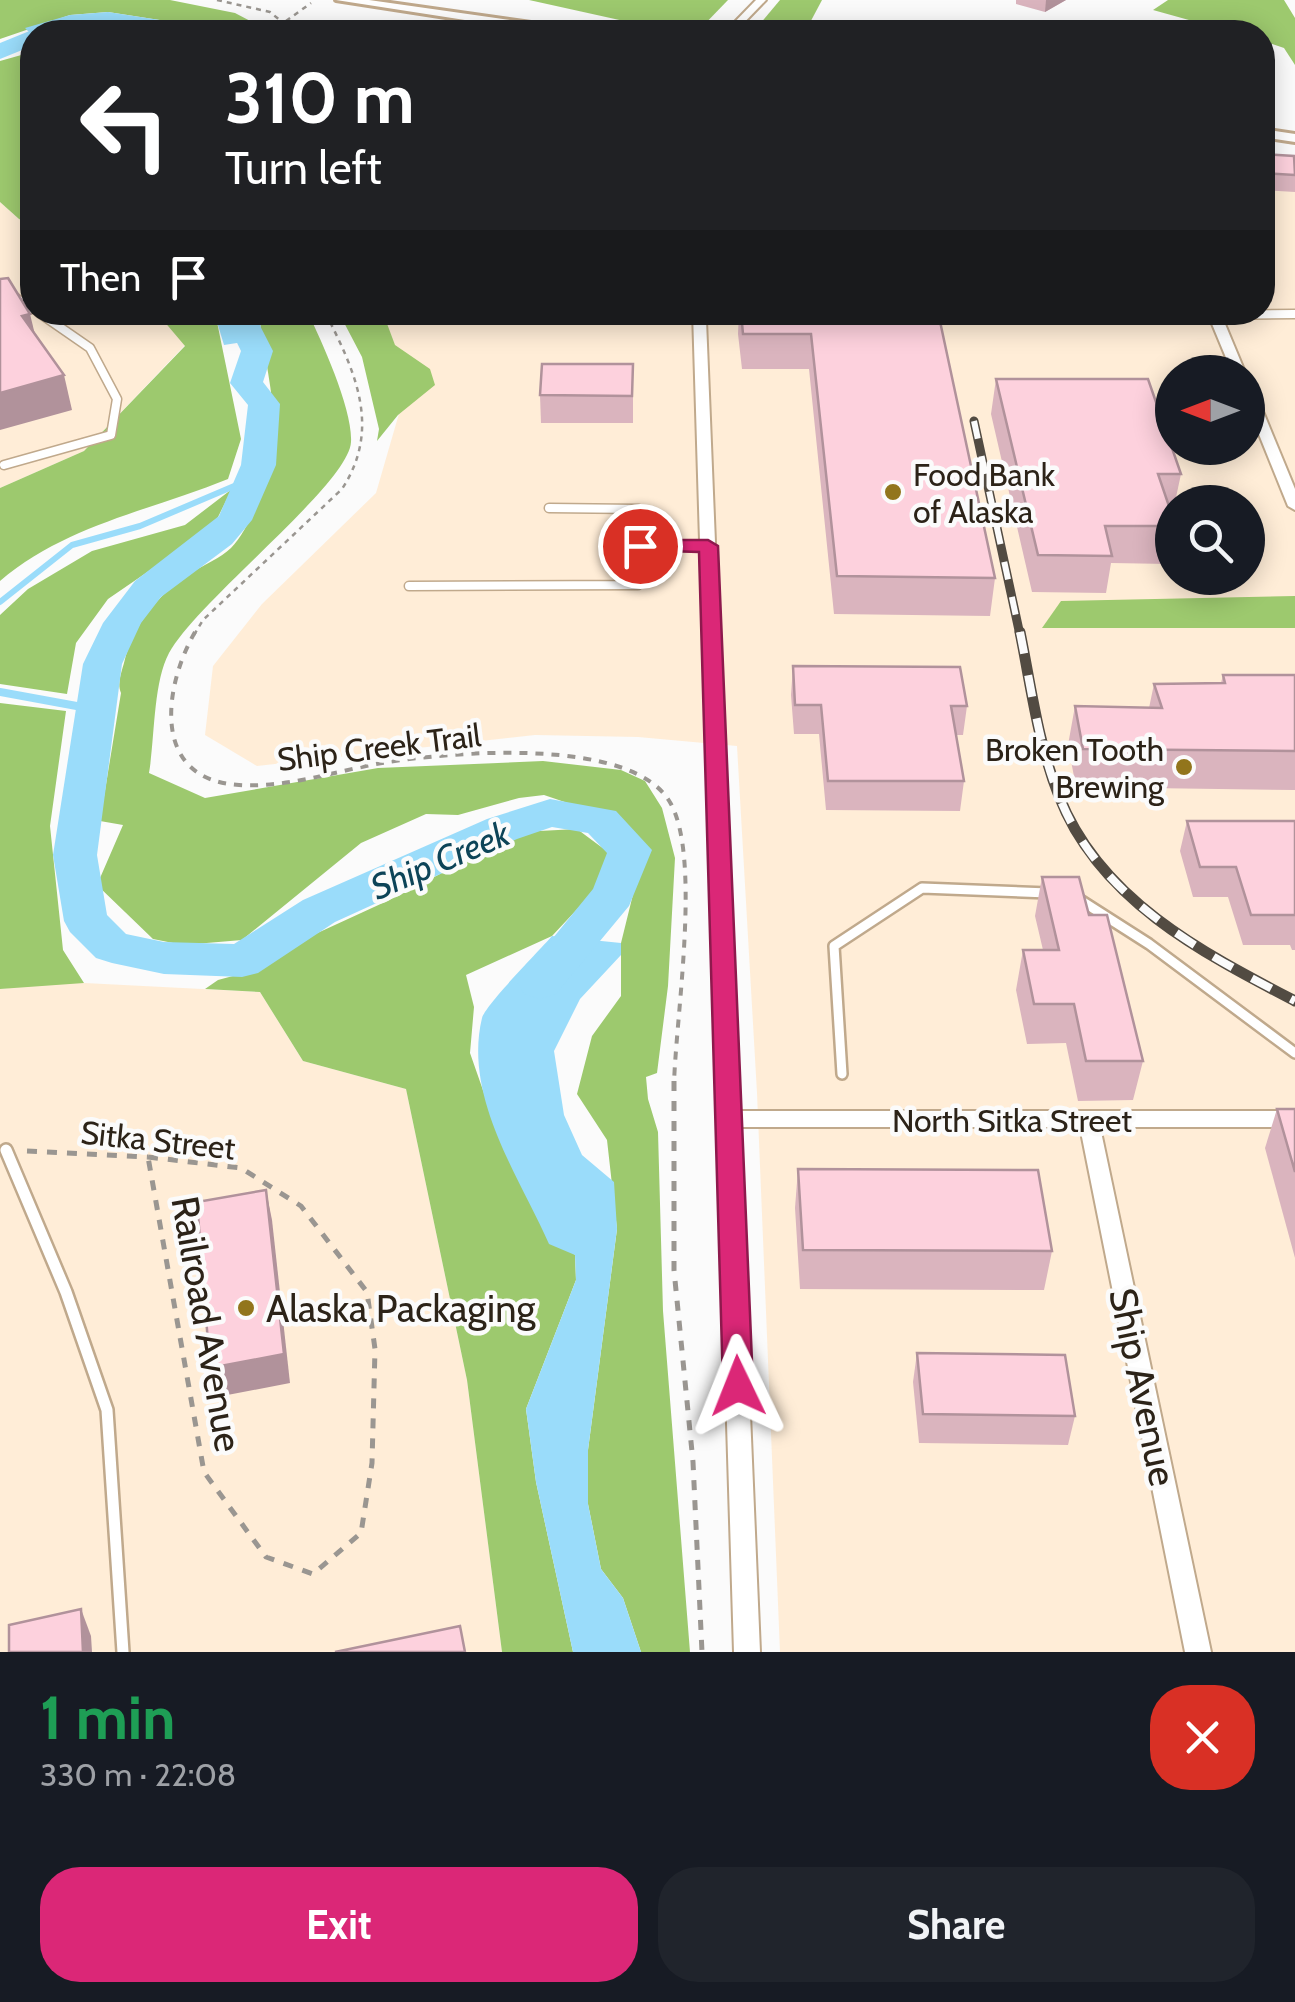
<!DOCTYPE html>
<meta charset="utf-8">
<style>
:root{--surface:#171b24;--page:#20242c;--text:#f1f3f6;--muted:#9ea1a6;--accent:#db2777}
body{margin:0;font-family:Cabin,sans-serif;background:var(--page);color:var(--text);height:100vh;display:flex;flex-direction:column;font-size:38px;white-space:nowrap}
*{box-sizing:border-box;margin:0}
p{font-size:32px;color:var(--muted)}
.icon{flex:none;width:55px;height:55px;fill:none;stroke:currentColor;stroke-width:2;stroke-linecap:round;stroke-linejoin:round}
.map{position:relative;height:1652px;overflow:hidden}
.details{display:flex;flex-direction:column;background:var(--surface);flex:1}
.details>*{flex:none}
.banner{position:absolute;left:20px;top:20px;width:1255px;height:305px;border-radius:40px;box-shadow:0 5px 25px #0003;background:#202124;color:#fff;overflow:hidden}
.needle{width:65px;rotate:270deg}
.fabs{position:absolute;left:1155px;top:355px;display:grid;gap:20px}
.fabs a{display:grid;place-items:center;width:110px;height:110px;border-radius:50%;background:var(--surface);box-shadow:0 5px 25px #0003;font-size:50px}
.pin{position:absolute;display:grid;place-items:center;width:85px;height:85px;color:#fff;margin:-42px;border:5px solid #fff;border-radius:50%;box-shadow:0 2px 10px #0007}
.me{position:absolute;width:110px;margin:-55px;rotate:358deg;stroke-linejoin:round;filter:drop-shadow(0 0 8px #0008)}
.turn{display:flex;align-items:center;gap:35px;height:210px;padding:0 40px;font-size:45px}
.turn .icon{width:130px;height:130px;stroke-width:2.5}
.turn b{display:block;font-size:70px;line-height:85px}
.then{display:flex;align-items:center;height:95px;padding:0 40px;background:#0003;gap:20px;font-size:38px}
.round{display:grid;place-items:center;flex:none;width:105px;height:105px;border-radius:40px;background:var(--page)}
.overview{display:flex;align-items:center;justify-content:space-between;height:170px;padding:0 40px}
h1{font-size:60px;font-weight:700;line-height:75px;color:#1e9e55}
.button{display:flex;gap:20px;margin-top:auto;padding:20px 40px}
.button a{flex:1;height:115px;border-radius:40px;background:var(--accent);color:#fff;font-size:40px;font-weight:700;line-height:115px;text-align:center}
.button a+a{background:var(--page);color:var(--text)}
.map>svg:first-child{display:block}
.built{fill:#ffedd7;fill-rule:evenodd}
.forest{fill:#9dc96e}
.water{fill:#9adcfa}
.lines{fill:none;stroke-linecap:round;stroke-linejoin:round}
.stream-far1{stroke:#9adcfa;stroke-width:6}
.stream{stroke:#9adcfa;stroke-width:8}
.river{fill:#9adcfa;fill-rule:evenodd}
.service-far2-casing{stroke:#c0a98c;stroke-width:11}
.service-far1-casing{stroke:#c0a98c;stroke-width:14}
.service-casing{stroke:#c0a98c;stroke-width:16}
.minor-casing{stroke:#c0a98c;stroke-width:4}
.tertiary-casing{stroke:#c0a98c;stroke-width:6}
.path-far2{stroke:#9a9691;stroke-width:2.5;stroke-dasharray:5 5;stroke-linecap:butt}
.path-far1{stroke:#9a9691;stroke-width:4;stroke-dasharray:8 8;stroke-linecap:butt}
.path{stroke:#9a9691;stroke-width:5;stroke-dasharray:10 10;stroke-linecap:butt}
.service-far2{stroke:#fff;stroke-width:8}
.service-far1{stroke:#fff;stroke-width:9}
.service{stroke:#fff;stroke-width:11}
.minor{fill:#fff;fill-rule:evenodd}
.tertiary{fill:#fff;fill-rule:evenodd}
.rail-far1-casing{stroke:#524b42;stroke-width:9}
.rail-casing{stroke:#524b42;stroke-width:11}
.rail-far1{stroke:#fbfbfb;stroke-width:6;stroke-dasharray:18;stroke-linecap:butt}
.rail{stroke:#fbfbfb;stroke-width:8;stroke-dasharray:22;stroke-linecap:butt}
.wall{fill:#dab4be}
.shaded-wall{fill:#b1929b}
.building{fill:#fdd1dd;stroke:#b1929b;stroke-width:2.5}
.route{fill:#db2777;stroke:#8e194d;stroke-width:2.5}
.poi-dot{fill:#92751c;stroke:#fbfbfb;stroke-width:4}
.labels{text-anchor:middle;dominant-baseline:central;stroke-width:9;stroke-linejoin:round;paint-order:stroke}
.poi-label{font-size:32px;fill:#2c2318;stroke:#fbfbfb;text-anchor:start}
.street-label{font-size:32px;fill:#2c2318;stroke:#fbfbfb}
.water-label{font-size:35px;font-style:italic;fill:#0d4458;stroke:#fbfbfb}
.near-poi-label{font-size:38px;fill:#2c2318;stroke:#fbfbfb;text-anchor:start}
.near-street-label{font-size:38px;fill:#2c2318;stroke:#fbfbfb}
</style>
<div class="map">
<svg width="1295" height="1652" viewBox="0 0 1295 1652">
<rect width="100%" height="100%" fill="#fbfbfb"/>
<g class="built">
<path d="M 1263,157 L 1295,162 L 1295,1652 L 780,1652 L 757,1093 L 737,746 L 638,737 L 535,735 L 257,766 L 205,735 L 213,666 L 262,604 L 376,493 L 407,386 L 383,313 L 1262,312 ZM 1172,372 L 1248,372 L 1248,448 L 1172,448 ZM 1172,502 L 1248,502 L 1248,578 L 1172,578 Z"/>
<polygon points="0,202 19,219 32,225 32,312 157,313 185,345 84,451 0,488"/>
<polygon points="65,982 260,992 303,1061 406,1089 467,1380 502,1652 0,1652 0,989"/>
</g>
<g class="forest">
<polygon points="0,0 170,0 235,13 271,32 190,32 179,23 108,12 70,15 0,39"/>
<polygon points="529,0 728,0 697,32 633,23"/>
<polygon points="780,0 822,0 805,32 757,32 755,30"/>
<polygon points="1168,0 1284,0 1295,18 1295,65 1284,48 1263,41 1262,32 1232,32 1153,10"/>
<polygon points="32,52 32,225 19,219 0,202 0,61"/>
<path d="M 157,313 L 208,313 L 217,322 L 241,439 L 228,479 C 149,511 66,525 0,581 L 0,488 L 84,451 L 185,346 Z"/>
<path d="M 259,313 L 308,313 C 322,342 353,410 351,442 C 349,484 199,599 169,653 C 153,683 155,738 149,773 L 205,798 L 378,768 L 543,761 L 621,770 L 645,781 L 662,808 L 675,858 L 668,986 L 657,1073 L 646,1077 L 648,1099 L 658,1132 L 663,1311 L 690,1652 L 641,1652 L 623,1598 L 601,1569 L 588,1504 L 588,1450 L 617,1229 L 607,1140 L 577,1094 L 592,1036 L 621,996 L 621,943 L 641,862 L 632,835 L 609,817 L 544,795 L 519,798 L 458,815 L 426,814 L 361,843 L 242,940 L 183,945 L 153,939 L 97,885 L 123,825 L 100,821 L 121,693 C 117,683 121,674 124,663 C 133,625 158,594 191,573 C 203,565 221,558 231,548 C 243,536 255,510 262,495 C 288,435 265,373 259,313 Z"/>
<polygon points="339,313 383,313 395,345 430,369 435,385 398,415 377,441 379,429 362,357"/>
<polygon points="232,489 213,527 108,599 76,643 67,694 0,684 0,615 28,589 92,551 185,525"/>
<polygon points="1295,596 1295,628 1042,628 1061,601"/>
<polygon points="0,703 66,711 50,826 63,950 84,983 0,989"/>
<polygon points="577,829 608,852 611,873 552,936 466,975 474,1007 470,1053 500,1139 526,1191 575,1255 576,1280 526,1409 536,1482 573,1652 502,1652 467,1380 406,1089 303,1061 260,992 205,989 218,980 263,968 287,947 398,896 520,832"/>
</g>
<g class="water">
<polygon points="108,12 179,23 190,32 146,32 78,24 60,32 32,35 25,28 70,15"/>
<polygon points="208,313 259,313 262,339 224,345 217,322"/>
<path d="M 552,936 L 621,943 L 621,955 L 580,999 L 554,1051 L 564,1115 L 582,1155 L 614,1182 L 617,1229 L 588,1450 L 588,1504 L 601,1569 L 623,1598 L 641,1652 L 573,1652 L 536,1482 L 526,1409 L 576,1280 L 575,1255 L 549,1244 C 519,1176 463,1097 482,1018 C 486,1004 539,951 552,936 Z"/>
</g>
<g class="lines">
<polyline class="stream-far1" points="0,602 72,545 140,526 258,476"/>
<polyline class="stream" points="0,692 93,709"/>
<g class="river">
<polygon points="32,30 41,32 32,32 32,46 0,59 0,43"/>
<polygon points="222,312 253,312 273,351 263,382 280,404 276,465 252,520 232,544 161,597 141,623 122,664 97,855 107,915 126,934 164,942 234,944 303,900 487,819 550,799 616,811 652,850 629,906 556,994 540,999 524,994 517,982 593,889 607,853 588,833 552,827 517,839 335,922 258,973 242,977 164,974 112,963 96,958 70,932 64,921 53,855 83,664 103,623 135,581 219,516 241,465 248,405 230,383 241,351"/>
</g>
<g class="service-far2-casing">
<g id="service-far2">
<polyline points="0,287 32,309"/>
<polyline points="1215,315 1295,314"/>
<polyline points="4,465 111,435 117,399 90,348 38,312"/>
<polyline points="549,508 639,509 640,546"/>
<polyline points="409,586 638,585 640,546 708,546"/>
</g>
</g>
<g class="service-far1-casing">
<g id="service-far1">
<polyline points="1077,898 1149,944 1295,1053"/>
<polyline points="842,1074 834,946 922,888 1048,893"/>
</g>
</g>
<g class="service-casing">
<polyline id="service" points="6,1150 66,1292 107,1410 123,1652"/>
</g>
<g class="minor-casing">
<g id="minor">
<polygon points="756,0 766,0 735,32 725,32"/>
<polygon points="693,312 763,312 768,316 762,320 706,320 738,1111 1295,1111 1295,1127 1100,1127 1211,1652 1185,1652 1080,1127 738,1127 760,1652 734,1652"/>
<polygon points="1220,312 1245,372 1232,372 1210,319 918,320 912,316 917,312"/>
<polygon points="1248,388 1255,392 1295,489 1295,510 1288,506 1248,407"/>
</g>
</g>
<g class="tertiary-casing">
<g id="tertiary">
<polygon points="336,0 369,0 567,28 573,32 543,32"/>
<polygon points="1262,129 1295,134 1295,142 1262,137"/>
</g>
</g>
<g class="path-far2">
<polyline points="217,0 270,12 294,32"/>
<polyline points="286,21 311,3"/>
<path d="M 194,635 L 203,620 L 342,489 C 382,428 355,371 325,312"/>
</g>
<path class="path-far1" d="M 195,632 C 163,688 151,780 239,785 C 288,788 335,771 382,763 C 449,752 634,735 671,804 C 701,860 676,1015 674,1084"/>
<g class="path">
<polyline points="674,1081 674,1270 693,1462 702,1652"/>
<polyline points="27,1151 148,1157"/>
<polygon points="148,1157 241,1168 301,1206 367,1292 375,1349 372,1463 361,1533 313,1574 266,1557 204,1472"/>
</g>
<use href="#service-far2" class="service-far2"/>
<use href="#service-far1" class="service-far1"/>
<use href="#service" class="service"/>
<use href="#minor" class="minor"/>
<use href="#tertiary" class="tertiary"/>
<g class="rail-far1-casing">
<polyline id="rail-far1" points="974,421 1020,635"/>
</g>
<g class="rail-casing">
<path id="rail" d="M 1020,632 C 1031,686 1038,744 1059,796 C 1099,899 1201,952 1295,1001"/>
</g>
<use href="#rail-far1" class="rail-far1"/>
<use href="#rail" class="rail"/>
</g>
<g class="wall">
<polygon points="1016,0 1066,0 1045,12 1016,4"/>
<polygon points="1262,154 1295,159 1295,192 1262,190"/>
<polygon points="739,312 938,312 995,578 990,616 834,614 809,369 742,369 738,334"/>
<polygon points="633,364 633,423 541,423 540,395"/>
<polygon points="996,379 1181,474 1175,502 1172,502 1172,510 1171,511 1172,515 1172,546 1169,564 1111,563 1106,593 1032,592 991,414"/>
<polygon points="793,666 967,706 963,735 956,735 964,781 960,811 826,810 819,734 794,734 791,695"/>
<polygon points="1223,675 1295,675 1295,790 1076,787 1068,745 1075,706 1149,708 1154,684 1221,683"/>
<polygon points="1187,821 1295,821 1295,950 1292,950 1290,945 1243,945 1228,897 1193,897 1180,851"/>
<polygon points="1042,877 1089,915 1143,1061 1133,1100 1078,1101 1066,1043 1027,1044 1016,990 1023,950 1043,950 1035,916"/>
<polygon points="1277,1109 1295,1109 1295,1258 1265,1148"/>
<polygon points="798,1169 1052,1251 1044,1290 800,1289 795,1208"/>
<polygon points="917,1353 1075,1416 1068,1445 919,1443 913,1382"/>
</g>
<g class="shaded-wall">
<polygon points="1046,0 1066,0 1045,12"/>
<polygon points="30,314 38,347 22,316"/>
<polygon points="64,375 72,410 0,430 0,393"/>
<polygon points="266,1190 272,1220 290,1383 217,1397 210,1368"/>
<polygon points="81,1609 91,1636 92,1652 83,1652"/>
</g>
<g class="building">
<polygon points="1262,154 1294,156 1295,175 1262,173"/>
<polygon points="8,278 30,314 22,316 64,375 0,393 0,279"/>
<polygon points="741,312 938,312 995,578 837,576 811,334 743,334"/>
<polygon points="542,364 633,364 632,396 540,395"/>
<polygon points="996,379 1148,379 1181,474 1158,474 1172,515 1172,526 1105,526 1112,556 1038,555"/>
<polygon points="793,666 960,667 967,706 951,706 964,781 828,781 821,705 795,705"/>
<polygon points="1223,675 1295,675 1295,751 1083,749 1075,706 1162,708 1154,684 1225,683"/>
<polygon points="1187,821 1295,821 1295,915 1251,915 1236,867 1200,867"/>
<polygon points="1042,877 1079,877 1089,915 1107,915 1143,1061 1086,1061 1074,1004 1034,1004 1023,950 1059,950"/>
<polygon points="1277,1109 1295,1109 1295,1172"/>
<polygon points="798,1169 1038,1170 1052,1251 803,1250"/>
<polygon points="266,1190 284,1354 210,1368 197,1202"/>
<polygon points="917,1353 1065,1355 1075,1416 923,1414"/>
<polygon points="81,1609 83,1652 9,1652 9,1625"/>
<polygon points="460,1626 465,1652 335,1652"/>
</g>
<polygon class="route" points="640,540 708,540 718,546 753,1386 749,1395 738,1399 728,1395 723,1386 699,552 633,550 630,546"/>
<g class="poi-dot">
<circle cx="893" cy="492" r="10"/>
<circle cx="1184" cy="767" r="10"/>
<circle cx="246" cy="1308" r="10"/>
</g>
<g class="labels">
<g class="poi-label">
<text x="913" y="474">Food Bank<tspan x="913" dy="37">of Alaska</tspan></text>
<text x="1164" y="749" text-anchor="end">Broken Tooth<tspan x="1164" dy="37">Brewing</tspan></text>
</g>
<g class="street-label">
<text transform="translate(379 747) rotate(-7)">Ship Creek Trail</text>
<text x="1012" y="1120">North Sitka Street</text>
<text transform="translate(158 1140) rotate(6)">Sitka Street</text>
</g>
<g class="water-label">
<text transform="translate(440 860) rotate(-23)">Ship Creek</text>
</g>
<g class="near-poi-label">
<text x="266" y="1308">Alaska Packaging</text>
</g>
<g class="near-street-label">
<text transform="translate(207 1324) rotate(80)">Railroad Avenue</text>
<text transform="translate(1143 1387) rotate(78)">Ship Avenue</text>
</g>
</g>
</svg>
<div class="fabs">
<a><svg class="needle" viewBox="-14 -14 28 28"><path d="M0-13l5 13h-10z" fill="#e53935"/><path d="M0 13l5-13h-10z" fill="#9ea1a6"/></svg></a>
<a><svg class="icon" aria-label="search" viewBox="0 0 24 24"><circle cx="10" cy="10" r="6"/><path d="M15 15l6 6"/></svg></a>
</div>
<div class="pin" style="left:640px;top:546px;background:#d93025"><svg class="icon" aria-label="arrive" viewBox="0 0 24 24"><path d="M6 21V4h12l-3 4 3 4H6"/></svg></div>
<svg class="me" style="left:738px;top:1386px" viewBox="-20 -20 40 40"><path d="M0-17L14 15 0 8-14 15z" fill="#db2777" stroke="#fff" stroke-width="4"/></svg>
<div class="banner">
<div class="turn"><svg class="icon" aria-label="left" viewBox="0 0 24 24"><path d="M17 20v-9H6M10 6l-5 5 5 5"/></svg><div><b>310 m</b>Turn left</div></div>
<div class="then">Then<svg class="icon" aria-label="arrive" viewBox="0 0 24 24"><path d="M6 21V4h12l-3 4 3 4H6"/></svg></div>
</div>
</div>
<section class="details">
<div class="overview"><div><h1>1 min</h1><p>330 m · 22:08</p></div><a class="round" style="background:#d93025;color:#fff"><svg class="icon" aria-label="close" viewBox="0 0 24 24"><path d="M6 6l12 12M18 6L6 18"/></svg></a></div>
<div class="button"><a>Exit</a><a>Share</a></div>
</section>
